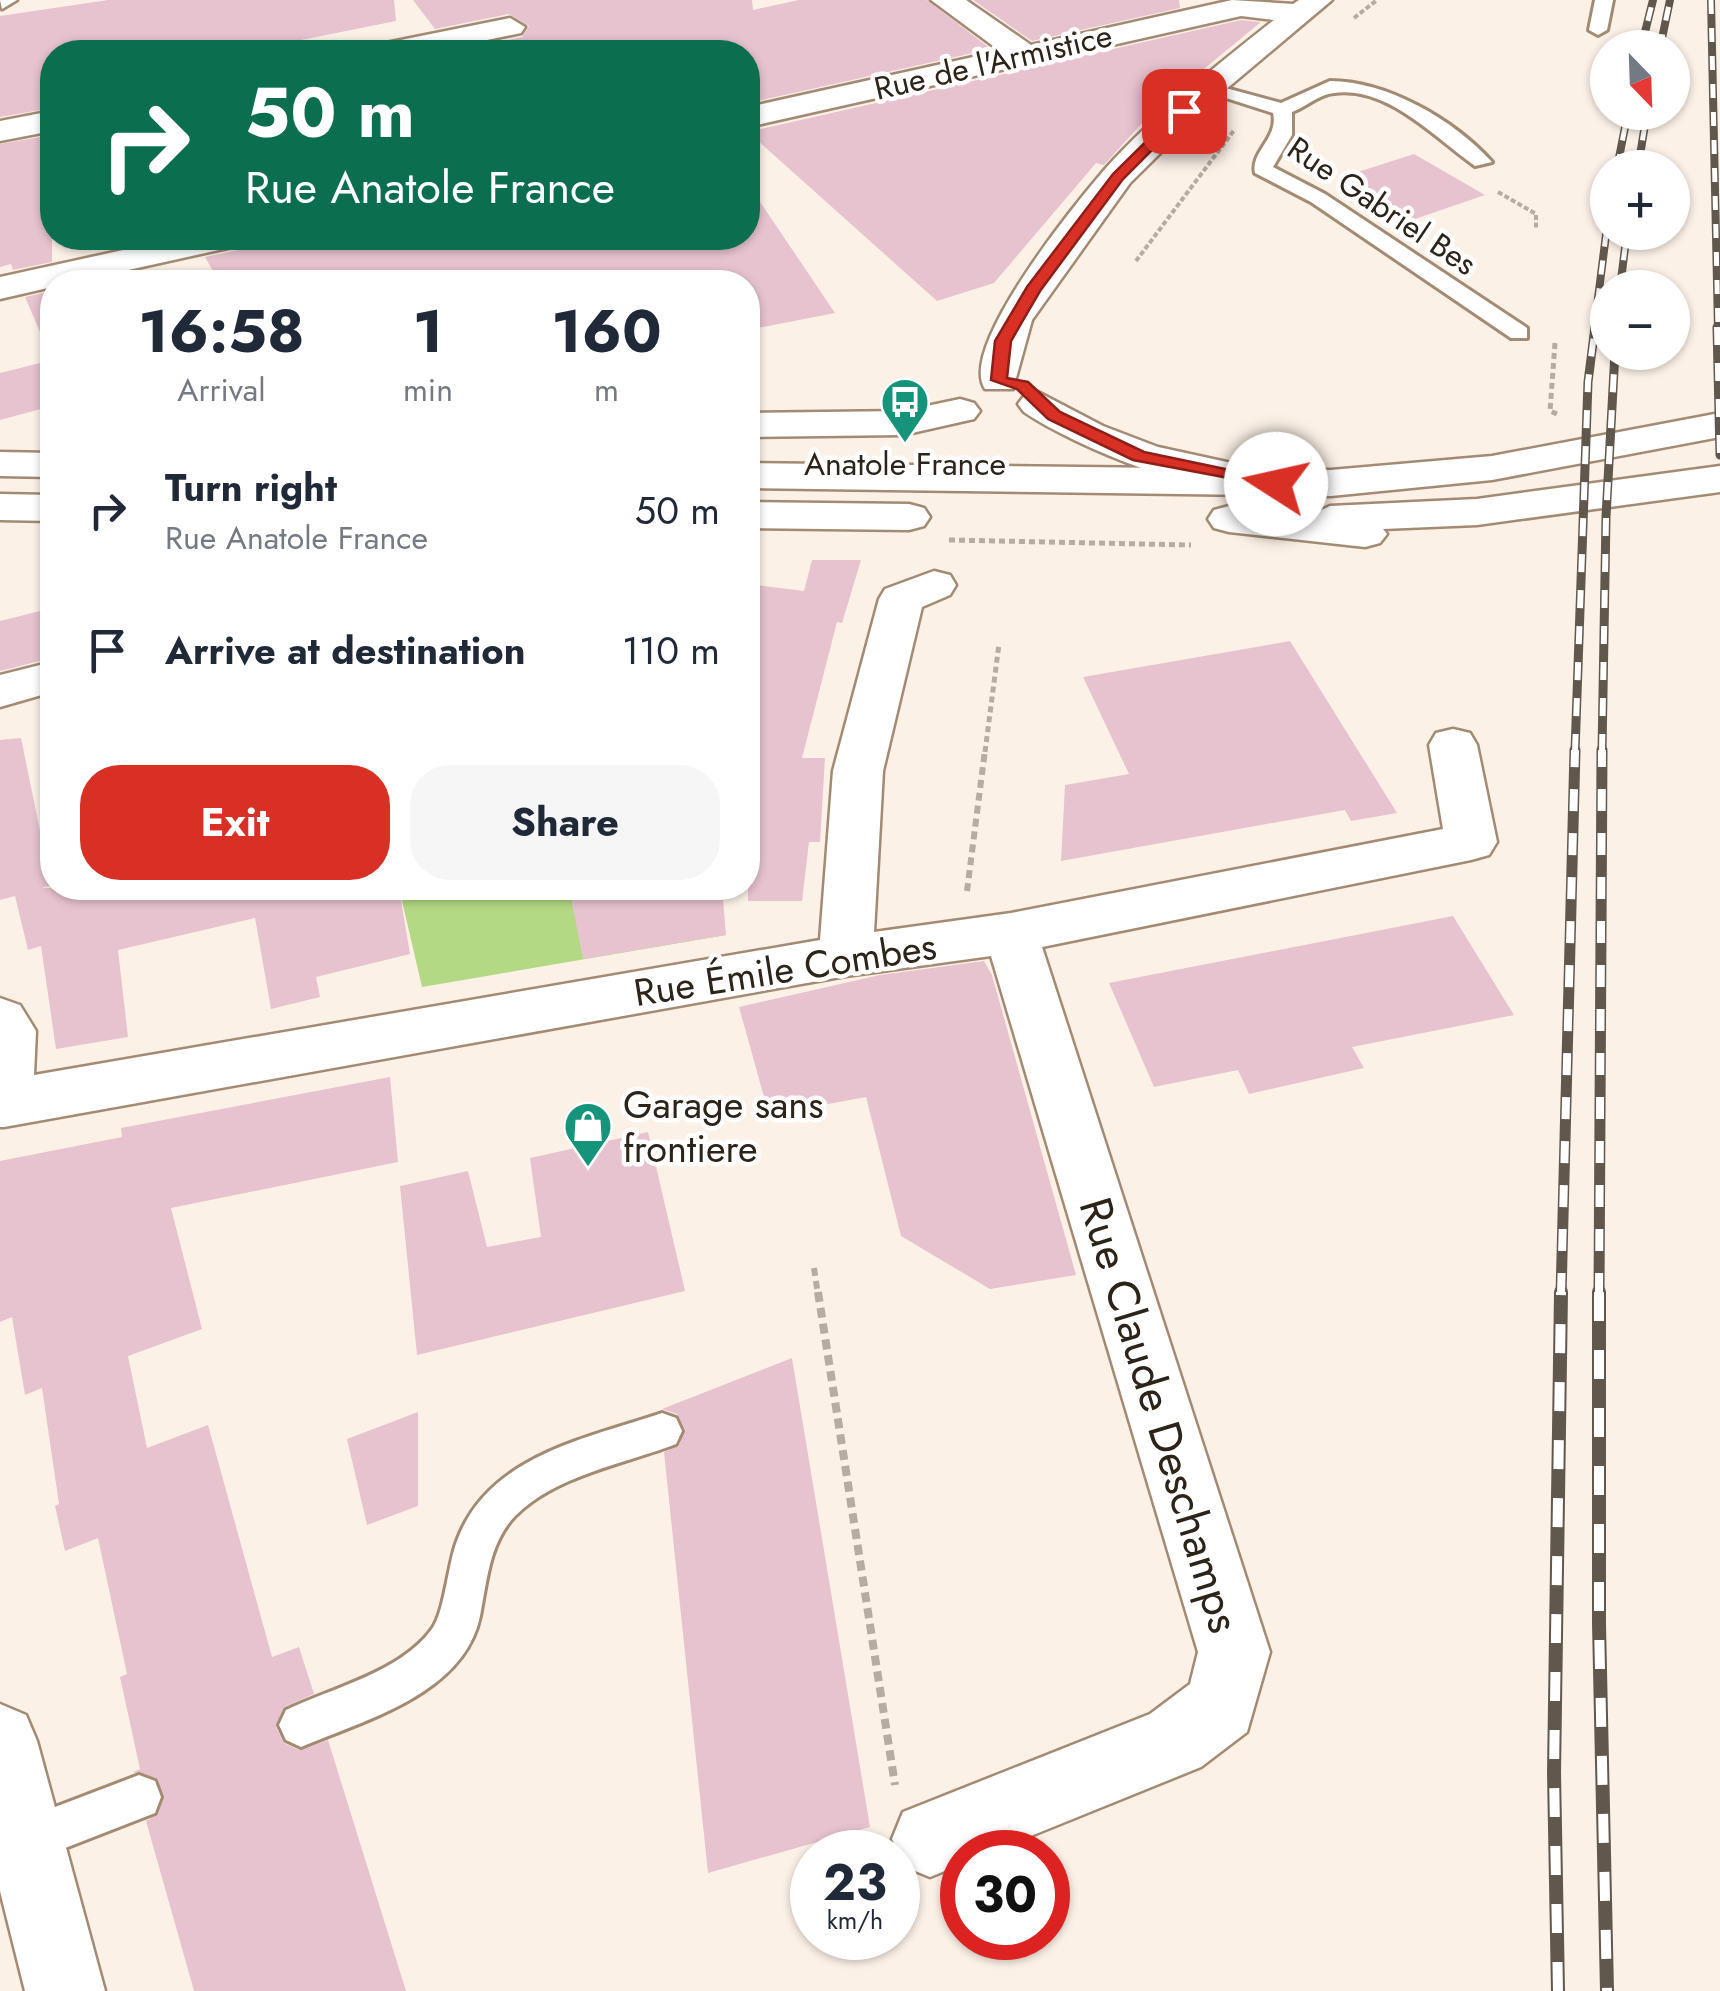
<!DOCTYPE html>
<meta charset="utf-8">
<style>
:root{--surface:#fff;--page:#f6f6f7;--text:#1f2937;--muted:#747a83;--accent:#d93025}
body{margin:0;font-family:Jost,sans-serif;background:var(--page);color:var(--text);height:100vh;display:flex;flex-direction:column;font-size:38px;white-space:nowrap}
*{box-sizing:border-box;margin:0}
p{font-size:32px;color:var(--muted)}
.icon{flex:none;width:55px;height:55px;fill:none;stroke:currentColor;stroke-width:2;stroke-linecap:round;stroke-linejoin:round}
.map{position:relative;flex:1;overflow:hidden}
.drawer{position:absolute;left:40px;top:270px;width:720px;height:630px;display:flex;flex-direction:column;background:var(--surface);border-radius:40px;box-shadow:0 2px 8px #0004}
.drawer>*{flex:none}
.banner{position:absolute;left:40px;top:40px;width:720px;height:210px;border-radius:40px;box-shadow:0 2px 8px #0004;background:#0b6e4f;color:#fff;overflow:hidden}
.needle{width:65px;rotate:157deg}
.buttons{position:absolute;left:1590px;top:30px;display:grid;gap:20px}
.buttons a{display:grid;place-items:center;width:100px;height:100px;border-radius:50%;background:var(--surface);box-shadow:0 2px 8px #0004;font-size:50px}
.speed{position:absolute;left:790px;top:1830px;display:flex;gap:20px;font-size:50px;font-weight:700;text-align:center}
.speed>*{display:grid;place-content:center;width:130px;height:130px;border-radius:50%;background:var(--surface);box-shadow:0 2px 8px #0004;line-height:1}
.speed small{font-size:25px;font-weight:400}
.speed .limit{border:15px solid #d22;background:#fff;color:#111}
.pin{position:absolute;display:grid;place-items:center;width:85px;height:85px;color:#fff;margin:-42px;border-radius:20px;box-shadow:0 5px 15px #0006}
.me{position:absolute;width:110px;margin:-55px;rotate:280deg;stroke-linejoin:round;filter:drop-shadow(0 0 8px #0008)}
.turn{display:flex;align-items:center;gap:35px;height:210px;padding:0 40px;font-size:45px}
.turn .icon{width:130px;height:130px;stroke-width:2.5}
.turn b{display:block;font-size:70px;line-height:85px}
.eta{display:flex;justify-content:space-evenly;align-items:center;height:170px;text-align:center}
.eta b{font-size:60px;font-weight:700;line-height:70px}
.cta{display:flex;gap:20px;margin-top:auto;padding:20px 40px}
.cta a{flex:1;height:115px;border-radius:40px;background:var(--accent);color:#fff;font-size:40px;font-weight:700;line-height:115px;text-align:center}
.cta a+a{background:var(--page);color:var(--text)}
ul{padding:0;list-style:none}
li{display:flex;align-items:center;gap:30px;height:140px;padding:0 40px}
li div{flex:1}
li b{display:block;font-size:38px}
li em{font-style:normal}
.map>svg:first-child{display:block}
.green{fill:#b4d985}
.building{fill:#e7c3cf}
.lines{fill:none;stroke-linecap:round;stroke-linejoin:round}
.service-casing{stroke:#a38b73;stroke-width:6}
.minor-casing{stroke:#a38b73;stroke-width:5}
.tertiary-casing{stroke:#a38b73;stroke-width:5}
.primary-casing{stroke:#a38b73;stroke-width:5}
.path-far3{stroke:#b7aca2;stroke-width:4;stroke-dasharray:5 2.5;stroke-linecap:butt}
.path-far2{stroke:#b7aca2;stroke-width:5;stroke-dasharray:6 4;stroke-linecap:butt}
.path-far1{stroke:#b7aca2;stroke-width:6;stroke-dasharray:8 5;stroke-linecap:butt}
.path{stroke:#b7aca2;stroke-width:8;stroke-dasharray:10 6;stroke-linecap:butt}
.service{fill:#fff;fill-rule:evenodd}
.minor{fill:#fff;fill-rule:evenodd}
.tertiary{fill:#fff;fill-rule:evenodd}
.primary{fill:#fff;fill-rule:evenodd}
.rail-far3-casing{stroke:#60574d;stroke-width:8}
.rail-far2-casing{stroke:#60574d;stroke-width:9}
.rail-far1-casing{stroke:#60574d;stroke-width:11}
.rail-casing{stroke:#60574d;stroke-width:14}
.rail-far3{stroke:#fff;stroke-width:5;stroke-dasharray:14;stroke-linecap:butt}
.rail-far2{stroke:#fff;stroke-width:6;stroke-dasharray:18;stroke-linecap:butt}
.rail-far1{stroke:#fff;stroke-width:8;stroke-dasharray:22;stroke-linecap:butt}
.rail{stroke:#fff;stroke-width:10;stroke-dasharray:29;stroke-linecap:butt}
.route{fill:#d93025;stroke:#8d1f18;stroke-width:2.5}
.labels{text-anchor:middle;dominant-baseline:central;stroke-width:9;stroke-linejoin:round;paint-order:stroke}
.far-street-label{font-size:32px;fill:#2c2319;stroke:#fff}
.far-poi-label{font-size:32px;fill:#2c2319;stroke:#fff}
.street-label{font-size:38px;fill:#2c2319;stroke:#fff}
.poi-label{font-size:38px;fill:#2c2319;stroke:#fff;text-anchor:start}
.near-street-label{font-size:45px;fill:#2c2319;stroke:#fff}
</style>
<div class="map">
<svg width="1720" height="1991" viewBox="0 0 1720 1991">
<rect width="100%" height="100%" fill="#fcf1e7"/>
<polygon class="green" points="399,888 714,888 726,935 422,987"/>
<g class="building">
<polygon points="108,0 394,0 396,21 241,52 52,52 52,108 0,117 0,16"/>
<polygon points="413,0 752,0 753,10 799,0 927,0 991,49 748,103 748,52 649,52 644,44 603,52 452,52 522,37 529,26 509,14 435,29"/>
<polygon points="973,0 1179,0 1180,8 1032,41"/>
<polygon points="1241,20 1261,22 1154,110 1104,165 1096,163 994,283 937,301 748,132"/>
<polygon points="52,135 52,262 13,270 11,264 0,267 0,144"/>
<polygon points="1414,154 1485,195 1412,220 1342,177"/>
<polygon points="748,184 835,313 748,330 748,282 219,282 205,257 238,250 246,238 748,238"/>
<polygon points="52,291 52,406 0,420 0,373 52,360 25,297"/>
<polygon points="812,560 861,560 842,623 837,622 802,758 825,758 820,842 809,842 802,901 748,901 748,584 804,591"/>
<polygon points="52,608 52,658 0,671 0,621"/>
<polygon points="1290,641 1397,813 1351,821 1345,810 1061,861 1065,785 1129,774 1083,677"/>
<polygon points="21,738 51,885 42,888 399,888 410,954 316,977 320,997 271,1009 255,918 118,950 128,1037 56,1049 41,946 28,950 15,896 0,900 0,740"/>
<polygon points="569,888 722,888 726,935 583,959"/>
<polygon points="1453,916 1514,1015 1352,1047 1364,1068 1249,1094 1238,1070 1154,1087 1109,983"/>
<polygon points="984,961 992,975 1076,1275 990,1289 901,1236 866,1097 769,1115 739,1007 880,975"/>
<polygon points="390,1077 398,1162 171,1208 202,1329 128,1356 147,1448 208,1425 272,1657 299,1647 314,1694 284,1707 276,1727 284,1743 299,1750 328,1740 406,1991 194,1991 146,1821 158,1814 164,1796 156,1778 133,1772 140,1769 120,1677 127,1674 98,1538 65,1551 55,1506 59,1504 42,1388 25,1395 12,1317 0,1322 0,1161 122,1137 121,1128"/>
<polygon points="648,1132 685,1291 417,1355 400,1186 468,1171 487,1247 541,1237 530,1158"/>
<polygon points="792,1358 870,1827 708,1873 664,1452 679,1446 685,1429 677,1414 662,1409"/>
<polygon points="418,1412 418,1506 367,1525 347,1439"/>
</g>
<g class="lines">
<g class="service-casing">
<g id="service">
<polygon points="1595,0 1613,0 1607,30 1598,35 1589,30"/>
<path d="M 1330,81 C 1387,81 1454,120 1492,162 L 1475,166 C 1434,137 1388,86 1334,93 C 1319,94 1306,107 1292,112 L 1292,135 L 1273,167 L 1325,194 L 1527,328 L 1527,338 L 1511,338 L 1311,202 L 1255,173 C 1250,152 1279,138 1273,113 L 1198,89 L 1207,83 L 1281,103 Z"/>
<path d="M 662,1413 L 676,1418 L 682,1431 L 676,1444 C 624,1464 556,1475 515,1516 C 489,1543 487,1581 480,1616 C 464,1694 365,1720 301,1747 L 286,1740 L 279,1725 L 286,1710 C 332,1688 401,1672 432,1629 C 445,1611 448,1564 457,1541 C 488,1456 585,1439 662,1413 Z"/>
<polygon points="139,1775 155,1781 161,1797 155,1813 24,1864 8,1857 1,1841 8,1825"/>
</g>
</g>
<g class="minor-casing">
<g id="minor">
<polygon points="0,0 17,0 2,9"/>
<path d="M 931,0 L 966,0 L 1031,45 L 1232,0 L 1293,4 L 1299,0 L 1332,0 L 1218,96 L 1130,183 L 1032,320 L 1013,389 L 985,389 C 957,348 1076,203 1106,168 C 1156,113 1216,66 1274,20 L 1241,16 L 748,127 L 748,107 L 1000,51 Z"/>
<polygon points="510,18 525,27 521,33 429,52 371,52 386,43"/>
<polygon points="52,111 52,131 0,141 0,121"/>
<polygon points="178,238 242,238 237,246 74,282 52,282 52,287 0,299 0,277"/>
<path d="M 1038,392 L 1103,426 L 1158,447 L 1273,472 L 1279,481 L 1273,490 C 1214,505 1074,446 1024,412 L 1018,404 L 1024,396 Z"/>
<polygon points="960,399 974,403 980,411 974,419 903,435 748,437 748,413 903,411"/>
<polygon points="934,571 950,575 956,585 950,595 922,607 883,771 874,932 1011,913 1443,829 1429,745 1436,733 1453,729 1470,733 1477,745 1497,842 1489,855 1471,860 1042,947 1270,1652 1247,1732 1201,1767 991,1852 962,1852 962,1864 930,1877 903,1866 892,1839 903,1812 1150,1714 1190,1684 1198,1652 991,956 846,976 4,1127 0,1127 0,998 20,1005 36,1031 34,1075 820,940 833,771 879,599 885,589"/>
<polygon points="52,662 52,692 0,707 0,675"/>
</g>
</g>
<g class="tertiary-casing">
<polygon id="tertiary" points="0,1704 26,1715 37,1741 105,1991 25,1991 0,1891"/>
</g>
<g class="primary-casing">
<g id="primary">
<polygon points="1720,413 1720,437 1492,480 1331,496 748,488 748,463 1331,470 1492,456"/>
<polygon points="0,452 52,453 52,477 0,476"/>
<polygon points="1720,466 1720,492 1477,525 1383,529 1387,534 1380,543 1365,547 1229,532 1214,528 1208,519 1214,510 1229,506 1311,515 1330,506 1477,499"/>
<polygon points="0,494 52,495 52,521 0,520"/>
<polygon points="748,502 909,504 924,508 930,517 924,526 909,530 748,528"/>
</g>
</g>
<g class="path-far3">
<polyline points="1354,18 1377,0"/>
<polyline points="1498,192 1536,214 1536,229"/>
<polyline points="1136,261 1235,129"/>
</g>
<g class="path-far2">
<polyline points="1555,343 1550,411 1557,414"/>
<polyline points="949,540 1191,545"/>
<polyline points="985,752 999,644"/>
</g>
<g class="path-far1">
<polyline points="967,891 985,750"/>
<polyline points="814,1268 818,1295"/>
</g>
<polyline class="path" points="818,1292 895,1785"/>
<use href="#service" class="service"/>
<use href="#minor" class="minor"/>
<use href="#tertiary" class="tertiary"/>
<use href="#primary" class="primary"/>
<g class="rail-far3-casing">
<g id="rail-far3">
<polyline points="1711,0 1718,330"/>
<polyline points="1641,48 1653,0"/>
<polyline points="1660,48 1670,0"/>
<polyline points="1617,168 1628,112"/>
<polyline points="1638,168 1647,112"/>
<polyline points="1620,288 1627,232"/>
<polyline points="1594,330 1608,219"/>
</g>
</g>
<g class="rail-far2-casing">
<g id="rail-far2">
<polyline points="1717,327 1720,455"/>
<polyline points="1575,752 1588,382 1595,327"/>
<polyline points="1602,752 1606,517 1615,352"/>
</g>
</g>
<g class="rail-far1-casing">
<g id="rail-far1">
<polyline points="1561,1295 1575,750"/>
<polyline points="1599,1295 1602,750"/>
</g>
</g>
<g class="rail-casing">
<g id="rail">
<polyline points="1599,1292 1599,1624 1607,1991"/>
<polyline points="1558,1991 1554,1773 1561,1292"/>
</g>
</g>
<use href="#rail-far3" class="rail-far3"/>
<use href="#rail-far2" class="rail-far2"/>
<use href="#rail-far1" class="rail-far1"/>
<use href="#rail" class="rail"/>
</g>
<polygon class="route" points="1180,108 1191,111 1123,179 1040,291 1011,341 1007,378 1028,382 1060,412 1144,452 1282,481 1282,488 1133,460 1048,419 1017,389 991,380 995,341 1027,287 1113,174"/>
<defs>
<g id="bus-pin" transform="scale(2.5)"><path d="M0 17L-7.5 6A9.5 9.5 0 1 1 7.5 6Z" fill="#16947b" stroke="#fff"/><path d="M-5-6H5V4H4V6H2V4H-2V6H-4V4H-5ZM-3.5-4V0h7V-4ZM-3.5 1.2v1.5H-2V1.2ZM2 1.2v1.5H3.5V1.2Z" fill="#fff"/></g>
<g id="shop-pin" transform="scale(2.5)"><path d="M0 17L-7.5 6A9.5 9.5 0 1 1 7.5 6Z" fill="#16947b" stroke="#fff"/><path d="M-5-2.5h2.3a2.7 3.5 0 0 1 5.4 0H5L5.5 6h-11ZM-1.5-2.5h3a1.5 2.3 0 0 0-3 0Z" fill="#fff"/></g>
</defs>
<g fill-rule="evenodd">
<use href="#bus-pin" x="905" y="402"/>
<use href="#shop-pin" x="588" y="1126"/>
</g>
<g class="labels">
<g class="far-street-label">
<text transform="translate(993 62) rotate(-13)">Rue de l'Armistice</text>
<text transform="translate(1382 206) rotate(34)">Rue Gabriel Bes</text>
</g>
<g class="far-poi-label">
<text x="905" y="464">Anatole France</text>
</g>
<g class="street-label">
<text transform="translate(785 969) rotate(-9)">Rue Émile Combes</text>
</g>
<g class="poi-label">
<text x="623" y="1104">Garage sans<tspan x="623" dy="44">frontiere</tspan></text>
</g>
<g class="near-street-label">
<text transform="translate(1160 1415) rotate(73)">Rue Claude Deschamps</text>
</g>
</g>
</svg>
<div class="buttons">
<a><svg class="needle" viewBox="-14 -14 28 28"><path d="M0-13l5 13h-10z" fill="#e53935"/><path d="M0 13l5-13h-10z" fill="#747a83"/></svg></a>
<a>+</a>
<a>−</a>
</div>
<div class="speed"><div>23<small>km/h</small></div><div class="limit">30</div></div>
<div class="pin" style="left:1184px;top:111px;background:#d93025"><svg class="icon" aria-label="arrive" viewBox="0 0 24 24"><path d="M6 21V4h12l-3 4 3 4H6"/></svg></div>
<svg class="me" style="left:1276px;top:484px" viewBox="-20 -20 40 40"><circle r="19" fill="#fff"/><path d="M0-13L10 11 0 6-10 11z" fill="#d93025"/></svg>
<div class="banner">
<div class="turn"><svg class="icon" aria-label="right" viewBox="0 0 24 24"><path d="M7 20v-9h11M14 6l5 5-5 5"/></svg><div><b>50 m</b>Rue Anatole France</div></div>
</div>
<section class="drawer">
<div class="eta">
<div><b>16:58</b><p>Arrival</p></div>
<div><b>1</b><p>min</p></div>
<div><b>160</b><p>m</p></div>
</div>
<ul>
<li><svg class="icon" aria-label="right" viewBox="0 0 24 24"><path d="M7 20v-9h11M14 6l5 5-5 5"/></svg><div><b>Turn right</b><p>Rue Anatole France</p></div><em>50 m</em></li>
<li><svg class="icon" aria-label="arrive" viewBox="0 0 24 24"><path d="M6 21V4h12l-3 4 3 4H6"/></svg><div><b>Arrive at destination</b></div><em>110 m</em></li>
</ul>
<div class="cta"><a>Exit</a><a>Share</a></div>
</section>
</div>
